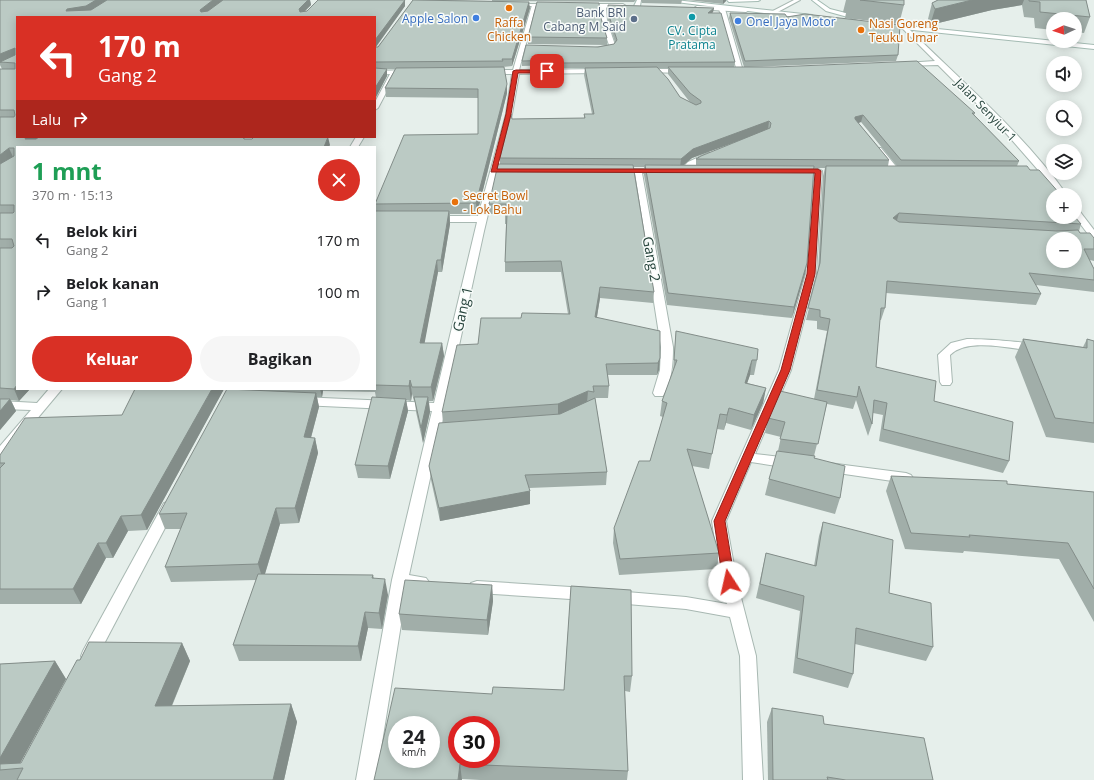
<!DOCTYPE html>
<html lang="id">
<meta charset="utf-8">
<style>
:root{--surface:#fff;--page:#f6f6f6;--text:#202124;--muted:#757577;--accent:#d93025}
body{margin:0;font-family:"Open Sans",sans-serif;background:var(--page);color:var(--text);height:100vh;display:flex;flex-direction:column;font-size:15px;white-space:nowrap}
*{box-sizing:border-box;margin:0}
p{font-size:13px;color:var(--muted)}
.icon{flex:none;width:22px;height:22px;fill:none;stroke:currentColor;stroke-width:2;stroke-linecap:round;stroke-linejoin:round}
.map{position:relative;flex:1;overflow:hidden}
.drawer{position:absolute;left:16px;top:146px;width:360px;height:244px;display:flex;flex-direction:column;background:var(--surface);border-radius:0px;box-shadow:0 2px 10px #0003}
.drawer>*{flex:none}
.hud{position:absolute;left:16px;top:16px;width:360px;height:122px;border-radius:0px;box-shadow:0 2px 10px #0003;background:#d93025;color:#fff;overflow:hidden}
.needle{width:26px;rotate:267deg}
.tools{position:absolute;left:1046px;top:12px;display:grid;gap:8px}
.tools a{display:grid;place-items:center;width:36px;height:36px;border-radius:50%;background:var(--surface);box-shadow:0 2px 10px #0003;font-size:20px}
.speed{position:absolute;left:388px;top:716px;display:flex;gap:8px;font-size:20px;font-weight:700;text-align:center}
.speed>*{display:grid;place-content:center;width:52px;height:52px;border-radius:50%;background:var(--surface);box-shadow:0 2px 10px #0003;line-height:1}
.speed small{font-size:10px;font-weight:400}
.speed .limit{border:6px solid #d22;background:#fff;color:#111}
.pin{position:absolute;display:grid;place-items:center;width:34px;height:34px;color:#fff;margin:-17px;border-radius:8px;box-shadow:0 2px 6px #0006}
.me{position:absolute;width:44px;margin:-22px;rotate:350deg;stroke-linejoin:round;filter:drop-shadow(0 0 3px #0008)}
.turn{display:flex;align-items:center;gap:14px;height:84px;padding:0 16px;font-size:18px}
.turn .icon{width:52px;height:52px;stroke-width:2.5}
.turn b{display:block;font-size:28px;line-height:34px}
.then{display:flex;align-items:center;height:38px;padding:0 16px;background:#0003;gap:8px;font-size:15px}
.round{display:grid;place-items:center;flex:none;width:42px;height:42px;border-radius:21px;background:var(--page)}
.head{display:flex;align-items:center;justify-content:space-between;height:68px;padding:0 16px}
h1{font-size:24px;font-weight:700;line-height:30px;color:#1e9e55}
.cta{display:flex;gap:8px;margin-top:auto;padding:8px 16px}
.cta a{flex:1;height:46px;border-radius:24px;background:var(--accent);color:#fff;font-size:16px;font-weight:700;line-height:46px;text-align:center}
.cta a+a{background:var(--page);color:var(--text)}
ul{padding:0;list-style:none}
li{display:flex;align-items:center;gap:12px;height:52px;padding:0 16px}
li div{flex:1}
li b{display:block;font-size:15px}
li em{font-style:normal}
.map>svg:first-child{display:block}
.lines{fill:none;stroke-linecap:round;stroke-linejoin:round}
.minor-casing{stroke:#a8b8b2;stroke-width:2}
.tertiary-casing{stroke:#a8b8b2;stroke-width:2}
.secondary-casing{stroke:#a4bbb3;stroke-width:2}
.minor{fill:#fff;fill-rule:evenodd}
.tertiary{fill:#fff;fill-rule:evenodd}
.secondary{fill:#fff;fill-rule:evenodd}
.wall{fill:#a1aea9;fill-rule:evenodd}
.shaded-wall{fill:#838d89}
.building{fill:#bbcac4;stroke:#838d89;fill-rule:evenodd}
.route{fill:#d93025;stroke:#8d1f18}
.food-dot{fill:#e8710a;stroke:#f7fbf9;stroke-width:1.5}
.culture-dot{fill:#0f9aa8;stroke:#f7fbf9;stroke-width:1.5}
.shop-dot{fill:#3f7fe0;stroke:#f7fbf9;stroke-width:1.5}
.service-dot{fill:#5c6f8a;stroke:#f7fbf9;stroke-width:1.5}
.labels{text-anchor:middle;dominant-baseline:central;stroke-width:3;stroke-linejoin:round;paint-order:stroke}
.far-service-label{font-size:12px;fill:#4e5e75;stroke:#f7fbf9;text-anchor:end}
.far-shop-label{font-size:12px;fill:#366cbe;stroke:#f7fbf9;text-anchor:end}
.far-food-label{font-size:12px;fill:#c56008;stroke:#f7fbf9;text-anchor:start}
.far-culture-label{font-size:12px;fill:#0d838f;stroke:#f7fbf9}
.far-street-label{font-size:12px;fill:#24423a;stroke:#f7fbf9}
.street-label{font-size:14px;fill:#24423a;stroke:#f7fbf9}
</style>
<div class="map">
<svg width="1094" height="780" viewBox="0 0 1094 780">
<rect width="100%" height="100%" fill="#e6efeb"/>
<g class="lines">
<g class="minor-casing">
<g id="minor">
<polygon points="534,4 536,5 519,70 601,69 604,71 601,73 519,74 512,114 484,231 409,575 426,578 429,582 426,586 421,588 407,587 376,780 356,780 392,580 432,411 301,405 297,404 295,401 297,398 301,397 434,403 477,222 434,222 430,219 434,216 478,216 506,114 512,74 489,74 486,72 489,70 513,70 532,5"/>
<polygon points="603,4 606,6 607,21 615,45 610,49 597,51 595,50 595,48 606,46 609,45 601,21 600,6"/>
<polygon points="722,7 725,9 743,71 742,72 737,71 719,9"/>
<path d="M 903,27 L 907,27 C 961,81 1023,133 1067,195 L 1059,195 L 1043,175 L 1023,175 L 1023,171 L 1039,171 L 1004,131 L 938,65 L 903,66 L 903,64 L 905,63 L 935,61 L 903,29 Z"/>
<polygon points="645,69 685,69 688,71 685,73 643,72 643,70"/>
<polygon points="409,70 411,71 411,73 396,74 378,108 375,110 375,102 390,74 375,75 375,71"/>
<polygon points="356,137 364,137 358,147 350,147"/>
<polygon points="875,148 881,148 899,170 899,174 893,174 875,152"/>
<polygon points="708,153 714,153 715,155 694,166 683,173 679,171 688,162"/>
<path d="M 615,169 L 660,169 L 664,171 L 660,173 L 642,173 L 673,347 C 673,363 672,382 663,396 L 655,396 L 653,393 L 660,370 L 661,347 L 634,173 L 615,173 Z"/>
<polygon points="815,169 818,169 822,171 816,274 791,370 755,454 789,458 794,460 796,463 794,466 789,468 751,462 726,521 737,582 756,656 763,780 743,780 740,656 730,617 686,609 615,603 609,602 607,597 609,592 615,591 686,597 727,604 721,582 712,521 779,370 806,274"/>
<polygon points="1075,208 1078,209 1094,230 1094,239 1091,238 1075,217"/>
<path d="M 967,339 C 978,339 1035,341 1041,348 L 1035,351 C 1011,349 968,337 950,355 L 952,382 L 950,385 L 942,385 L 940,382 L 938,355 L 951,343 Z"/>
<polygon points="49,389 62,389 5,457 0,458 0,446 31,410 0,409 0,401 37,403"/>
<polygon points="829,463 906,473 911,475 913,478 911,481 906,483 824,471 822,468 824,465"/>
<polygon points="169,502 174,503 176,507 95,661 89,663 83,661 81,656 83,651 164,503"/>
<polygon points="477,581 586,588 592,590 594,594 592,598 586,600 477,593 471,591 469,587 471,583"/>
</g>
</g>
<g class="tertiary-casing">
<g id="tertiary">
<polygon points="794,0 800,0 774,14 769,13"/>
<polygon points="513,4 551,4 553,5 551,6 511,6 511,5"/>
<polygon points="583,4 623,4 626,6 623,8 581,7 581,5"/>
<polygon points="697,6 746,8 749,10 746,12 695,9 694,8"/>
</g>
</g>
<g class="secondary-casing">
<g id="secondary">
<polygon points="637,0 641,0 640,6 637,8 634,6"/>
<polygon points="660,0 675,0 812,15 815,17 812,19"/>
<polygon points="727,0 760,0 758,1 729,2"/>
<polygon points="812,0 817,0 830,9 889,24 1094,45 1094,49 884,27 826,11"/>
</g>
</g>
<use href="#minor" class="minor"/>
<use href="#tertiary" class="tertiary"/>
<use href="#secondary" class="secondary"/>
</g>
<g class="wall">
<path d="M 0,0 L 310,0 L 311,5 L 305,11 L 307,11 L 318,0 L 423,0 L 492,1 L 492,0 L 636,0 L 634,2 L 503,1 L 530,8 L 512,66 L 503,67 L 507,93 L 477,214 L 450,214 L 450,224 L 442,272 L 438,272 L 424,343 L 442,343 L 444,356 L 433,401 L 429,401 L 430,412 L 423,443 L 416,412 L 415,401 L 414,401 L 412,394 L 411,401 L 406,400 L 408,411 L 390,479 L 358,478 L 355,465 L 376,398 L 375,392 L 323,391 L 322,397 L 317,397 L 319,407 L 311,438 L 315,438 L 318,453 L 299,523 L 280,524 L 265,574 L 373,575 L 374,578 L 388,595 L 382,629 L 368,628 L 361,661 L 239,661 L 233,645 L 256,580 L 171,582 L 165,567 L 181,529 L 165,529 L 159,514 L 235,389 L 375,389 L 375,211 L 376,211 L 375,203 L 478,134 L 478,98 L 386,97 L 385,88 L 395,69 L 387,69 L 387,76 L 376,97 L 375,97 L 375,17 L 17,17 L 17,137 L 246,137 L 244,139 L 330,145 L 17,147 L 17,389 L 30,389 L 19,401 L 11,400 L 16,411 L 0,430 L 0,69 L 2,69 L 0,65 ZM 405,0 L 413,0 L 378,47 L 376,47 L 405,6 Z"/>
<polygon points="641,0 682,0 681,4 642,3"/>
<polygon points="688,0 726,0 726,1 723,4"/>
<polygon points="846,0 904,0 904,5 899,24 845,18 846,13 843,12"/>
<polygon points="938,0 1086,0 1090,17 1084,33 1075,32 1075,19 1053,19 1053,30 1035,28 1034,18 1024,17 1022,5 992,10 930,25 928,19 932,3"/>
<path d="M 608,5 L 714,8 L 713,12 L 712,13 L 735,62 L 734,67 L 744,67 L 729,18 L 730,13 L 787,17 L 898,55 L 896,61 L 749,67 L 975,113 L 974,115 L 1019,161 L 1017,166 L 1053,195 L 1081,224 L 1079,231 L 1080,233 L 1094,238 L 1094,261 L 1090,260 L 1094,269 L 1094,292 L 1036,285 L 1041,294 L 1036,305 L 886,293 L 885,308 L 881,320 L 880,320 L 876,367 L 934,401 L 1009,461 L 1003,473 L 879,441 L 883,415 L 873,413 L 872,424 L 868,436 L 856,400 L 853,409 L 827,404 L 814,456 L 814,458 L 840,498 L 835,514 L 765,495 L 769,479 L 778,451 L 781,437 L 765,433 L 768,418 L 814,399 L 827,331 L 817,329 L 817,321 L 806,320 L 818,272 L 823,176 L 825,168 L 814,168 L 805,274 L 792,318 L 667,305 L 644,175 L 644,167 L 634,167 L 654,292 L 653,303 L 600,298 L 597,317 L 660,358 L 659,370 L 657,375 L 608,375 L 609,386 L 608,398 L 595,398 L 607,472 L 606,485 L 529,488 L 530,504 L 440,521 L 431,480 L 429,466 L 443,423 L 442,412 L 478,344 L 521,318 L 568,314 L 561,272 L 505,272 L 505,262 L 506,224 L 505,224 L 505,214 L 489,214 L 489,204 L 500,164 L 500,158 L 512,119 L 584,118 L 584,114 L 592,114 L 584,75 L 585,68 L 559,68 L 558,65 L 522,66 L 522,61 L 614,44 L 615,42 L 608,21 ZM 658,68 L 668,68 L 668,74 L 689,101 L 692,103 L 680,97 ZM 861,122 L 897,166 L 888,166 L 889,160 L 858,123 ZM 748,137 L 696,159 L 696,165 L 684,165 L 692,158 Z"/>
<polygon points="600,15 607,38 607,45 528,44 528,37"/>
<polygon points="676,331 757,360 754,375 750,375 747,383 766,388 763,403 751,430 726,423 724,430 717,429 709,469 692,466 719,553 716,569 619,575 613,543 614,528 650,461 663,417 660,416 662,401 673,372"/>
<polygon points="1023,339 1083,347 1087,339 1094,341 1094,443 1046,437 1015,357"/>
<polygon points="135,389 224,389 147,530 128,531 113,558 106,558 81,604 0,604 0,455 122,415"/>
<polygon points="891,476 1007,484 1094,492 1094,622 1059,559 964,551 963,553 905,549 886,491"/>
<polygon points="823,522 889,593 933,647 926,661 855,644 853,674 848,688 793,673 800,611 756,598 766,553 814,566 819,536"/>
<polygon points="492,585 493,601 488,635 402,630 399,614"/>
<polygon points="571,586 632,676 630,692 625,691 628,771 627,780 480,780 462,779 462,780 374,780 492,694 564,690"/>
<polygon points="182,643 190,661 172,706 291,704 297,722 284,780 0,780 0,664 55,661 66,679 20,763 21,763"/>
<polygon points="772,708 824,724 933,780 768,780 767,722"/>
</g>
<g class="shaded-wall">
<polygon points="96,0 109,0 88,13 66,11 67,9"/>
<polygon points="213,0 223,0 202,17 200,10"/>
<polygon points="308,0 310,0 311,5 300,16 299,9"/>
<polygon points="405,0 405,6 375,48 375,40"/>
<polygon points="723,0 726,0 726,1 723,4"/>
<polygon points="972,0 1024,0 1022,5 992,10 930,25 935,9"/>
<polygon points="529,2 530,8 512,66 512,59"/>
<polygon points="714,8 713,12 707,18 708,13"/>
<polygon points="15,48 17,56 0,63 0,54"/>
<polygon points="387,69 387,76 376,97 375,88"/>
<polygon points="507,84 507,93 477,214 476,203"/>
<polygon points="863,115 861,122 853,125 855,117"/>
<polygon points="769,121 768,130 692,158 680,168 681,159 693,149"/>
<polygon points="26,137 41,137 29,146 25,139"/>
<polygon points="328,137 330,145 329,147 324,147"/>
<polygon points="9,148 13,157 0,167 0,155"/>
<polygon points="449,211 450,224 442,272 441,260"/>
<polygon points="899,213 896,224 893,218"/>
<polygon points="437,260 438,272 422,357 420,343"/>
<polygon points="807,263 805,274 792,318 794,307"/>
<polygon points="600,287 600,298 595,328 595,317"/>
<polygon points="442,343 444,356 433,401 431,387"/>
<polygon points="660,358 659,370 657,375 658,363"/>
<polygon points="752,360 750,375 742,398 745,383"/>
<polygon points="410,380 412,394 411,401 409,386"/>
<polygon points="17,385 17,389 30,389 19,401 14,389"/>
<polygon points="766,388 763,403 751,430 754,415"/>
<polygon points="212,389 224,389 147,530 141,515"/>
<polygon points="320,389 323,389 323,391 322,397"/>
<polygon points="588,391 587,403 558,416 558,404"/>
<polygon points="316,393 319,407 307,452 304,437"/>
<polygon points="428,397 430,412 423,443 421,428"/>
<polygon points="10,399 16,411 0,430 0,411"/>
<polygon points="406,399 408,411 390,479 388,466"/>
<polygon points="729,408 726,423 724,430 727,415"/>
<polygon points="315,438 318,453 299,523 295,508"/>
<polygon points="530,491 530,504 440,521 439,508"/>
<polygon points="276,508 280,524 263,580 258,564"/>
<polygon points="121,516 128,531 113,558 106,543"/>
<polygon points="98,543 106,558 81,604 73,589"/>
<polygon points="385,579 388,595 382,629 379,613"/>
<polygon points="492,585 493,601 488,635 487,620"/>
<polygon points="365,612 368,628 361,661 358,646"/>
<polygon points="182,643 190,661 164,724 155,706"/>
<polygon points="55,661 66,679 17,769 0,765 0,758"/>
<polygon points="291,704 297,722 284,780 273,780"/>
<polygon points="460,764 462,780 458,780"/>
</g>
<g class="building">
<polygon points="0,0 96,0 86,6 67,9 66,11 91,10 107,0 213,0 200,10 201,12 208,11 223,0 308,0 299,9 300,12 307,11 318,0 405,0 375,40 375,17 17,17 17,137 26,137 25,139 36,139 39,137 243,137 244,139 252,139 254,137 328,137 324,147 17,147 17,385 14,389 0,388 0,248 12,248 14,246 12,239 0,239 0,213 13,213 14,212 14,205 0,205 0,164 14,156 14,148 9,148 0,155 0,117 14,117 15,115 14,110 0,110 0,69 15,69 15,63 0,62 15,55 15,48 0,54"/>
<polygon points="413,0 414,0 529,2 512,59 502,59 503,61 375,62 375,47 378,47"/>
<polygon points="860,0 904,0 904,5"/>
<polygon points="938,0 972,0 935,9 932,3"/>
<polygon points="1029,0 1086,0 1090,17 1040,12 1040,2 1029,1"/>
<polygon points="537,2 599,3 600,15 607,38 528,37"/>
<polygon points="608,5 714,8 708,13 721,13 735,62 559,63 558,60 522,61 526,45 598,47 614,44 617,40 609,16"/>
<polygon points="730,13 785,14 787,17 805,14 900,25 898,55 745,61"/>
<polygon points="917,61 975,113 972,113 1019,161 901,160 863,115 855,117 855,119 889,160 696,159 701,156 770,128 771,123 769,121 693,149 681,159 500,158 511,114 512,119 585,118 584,114 594,114 585,68 657,67 668,79 680,97 696,105 701,103 701,101 690,93 668,67 775,67"/>
<polygon points="504,67 507,84 476,203 375,204 404,135 478,134 478,89 385,88 396,68"/>
<polygon points="375,68 387,69 375,88"/>
<polygon points="498,164 633,165 654,292 600,287 595,317 660,331 660,358 658,363 606,364 609,386 593,386 594,392 588,391 558,404 442,412 457,345 478,344 481,318 521,318 522,313 570,314 561,261 505,262 507,214 505,214 506,204 489,204"/>
<polygon points="645,165 814,166 807,263 794,307 668,293"/>
<path d="M 826,166 L 1027,166 L 1030,170 L 1039,170 L 1061,195 L 1053,195 L 1053,217 L 1075,217 L 1081,224 L 899,213 L 893,218 L 899,222 L 1057,231 L 1078,230 L 1080,233 L 1090,233 L 1094,238 L 1094,249 L 1084,249 L 1094,269 L 1094,280 L 1029,273 L 1041,294 L 887,281 L 885,308 L 881,308 L 876,367 L 936,381 L 934,401 L 1013,422 L 1009,461 L 883,429 L 887,403 L 874,400 L 872,424 L 859,386 L 857,397 L 817,390 L 830,319 L 820,317 L 820,310 L 808,308 L 820,263 ZM 1053,239 L 1075,239 L 1075,261 L 1053,261 Z"/>
<polygon points="375,211 449,211 441,260 437,260 420,343 442,343 431,387 412,387 410,380 409,386 375,385"/>
<polygon points="676,331 758,349 757,360 752,360 745,383 766,388 754,415 729,408 727,415 720,414 712,454 687,449 719,553 620,559 614,528 639,461 650,461 667,403 662,401 677,360 674,360"/>
<polygon points="1023,339 1087,348 1087,339 1094,341 1094,423 1055,418"/>
<polygon points="135,389 212,389 141,515 121,516 106,543 98,543 73,589 0,589 0,468 5,463 0,463 0,455 25,418 122,415"/>
<polygon points="227,389 316,393 304,437 315,438 295,508 276,508 258,564 165,567 187,513 159,514"/>
<polygon points="780,391 827,402 818,444 780,439 785,422 768,418"/>
<polygon points="372,397 406,399 388,466 355,465"/>
<polygon points="414,397 428,397 421,428"/>
<polygon points="595,398 607,472 525,475 530,491 439,508 429,466 439,423 560,414"/>
<polygon points="0,399 10,399 0,411"/>
<polygon points="777,451 815,456 814,458 845,466 840,498 769,479"/>
<polygon points="891,476 1007,481 1007,484 1094,492 1094,589 1068,543 969,535 970,537 911,533"/>
<polygon points="823,522 893,540 889,593 931,603 933,647 856,628 853,674 797,658 804,596 760,584 766,553 816,566"/>
<polygon points="258,574 373,575 372,578 385,579 379,613 365,612 358,646 233,645"/>
<polygon points="405,580 492,585 487,620 399,614"/>
<path d="M 571,586 L 631,590 L 632,676 L 624,676 L 628,771 L 460,764 L 458,780 L 374,780 L 395,688 L 492,694 L 493,687 L 564,690 ZM 397,725 L 431,725 L 431,759 L 397,759 ZM 457,725 L 491,725 L 491,759 L 457,759 Z"/>
<polygon points="89,642 182,643 155,706 291,704 273,780 17,780 23,768 0,770 0,764 21,763 77,660 80,660"/>
<polygon points="55,661 0,758 0,664"/>
<polygon points="772,708 823,716 824,724 924,738 933,780 846,780 827,777 828,780 773,780"/>
</g>
<polygon class="route" points="516,70 547,70 550,71 547,73 518,73 511,114 497,169 818,169 821,171 815,274 790,370 725,521 735,582 733,585 729,587 725,585 723,582 714,521 781,370 807,274 815,173 491,172 506,114 513,71"/>
<g class="food-dot">
<circle cx="509" cy="8" r="4"/>
<circle cx="861" cy="30" r="4"/>
<circle cx="455" cy="202" r="4"/>
</g>
<circle class="culture-dot" cx="692" cy="17" r="4"/>
<g class="shop-dot">
<circle cx="476" cy="18" r="4"/>
<circle cx="738" cy="21" r="4"/>
</g>
<circle class="service-dot" cx="634" cy="19" r="4"/>
<g class="labels">
<g class="far-service-label">
<text x="626" y="12">Bank BRI<tspan x="626" dy="14">Cabang M Said</tspan></text>
</g>
<g class="far-shop-label">
<text x="468" y="18">Apple Salon</text>
<text x="746" y="21" text-anchor="start">Onel Jaya Motor</text>
</g>
<g class="far-food-label">
<text x="509" y="22" text-anchor="middle">Raffa<tspan x="509" dy="14">Chicken</tspan></text>
<text x="869" y="23">Nasi Goreng<tspan x="869" dy="14">Teuku Umar</tspan></text>
<text x="463" y="195">Secret Bowl<tspan x="463" dy="14">- Lok Bahu</tspan></text>
</g>
<g class="far-culture-label">
<text x="692" y="30">CV. Cipta<tspan x="692" dy="14">Pratama</tspan></text>
</g>
<g class="far-street-label">
<text transform="translate(986 110) rotate(46)">Jalan Senyiur 1</text>
</g>
<g class="street-label">
<text transform="translate(652 259) rotate(80)">Gang 2</text>
<text transform="translate(462 309) rotate(-77)">Gang 1</text>
</g>
</g>
</svg>
<div class="tools">
<a><svg class="needle" viewBox="-14 -14 28 28"><path d="M0-13l5 13h-10z" fill="#e53935"/><path d="M0 13l5-13h-10z" fill="#757577"/></svg></a>
<a><svg class="icon" aria-label="sound" viewBox="0 0 24 24"><path d="M4 9h4l5-4v14l-5-4H4zM17 9q2 3 0 6"/></svg></a>
<a><svg class="icon" aria-label="search" viewBox="0 0 24 24"><circle cx="10" cy="10" r="6"/><path d="M15 15l6 6"/></svg></a>
<a><svg class="icon" aria-label="layers" viewBox="0 0 24 24"><path d="M12 4l9 5-9 5-9-5zM3 14l9 5 9-5"/></svg></a>
<a>+</a>
<a>−</a>
</div>
<div class="speed"><div>24<small>km/h</small></div><div class="limit">30</div></div>
<div class="pin" style="left:547px;top:71px;background:#d93025"><svg class="icon" aria-label="arrive" viewBox="0 0 24 24"><path d="M6 21V4h12l-3 4 3 4H6"/></svg></div>
<svg class="me" style="left:729px;top:582px" viewBox="-20 -20 40 40"><circle r="19" fill="#fff"/><path d="M0-13L10 11 0 6-10 11z" fill="#d93025"/></svg>
<div class="hud">
<div class="turn"><svg class="icon" aria-label="left" viewBox="0 0 24 24"><path d="M17 20v-9H6M10 6l-5 5 5 5"/></svg><div><b>170 m</b>Gang 2</div></div>
<div class="then">Lalu<svg class="icon" aria-label="right" viewBox="0 0 24 24"><path d="M7 20v-9h11M14 6l5 5-5 5"/></svg></div>
</div>
<section class="drawer">
<div class="head"><div><h1>1 mnt</h1><p>370 m · 15:13</p></div><a class="round" style="background:#d93025;color:#fff"><svg class="icon" aria-label="close" viewBox="0 0 24 24"><path d="M6 6l12 12M18 6L6 18"/></svg></a></div>
<ul>
<li><svg class="icon" aria-label="left" viewBox="0 0 24 24"><path d="M17 20v-9H6M10 6l-5 5 5 5"/></svg><div><b>Belok kiri</b><p>Gang 2</p></div><em>170 m</em></li>
<li><svg class="icon" aria-label="right" viewBox="0 0 24 24"><path d="M7 20v-9h11M14 6l5 5-5 5"/></svg><div><b>Belok kanan</b><p>Gang 1</p></div><em>100 m</em></li>
</ul>
<div class="cta"><a>Keluar</a><a>Bagikan</a></div>
</section>
</div>
